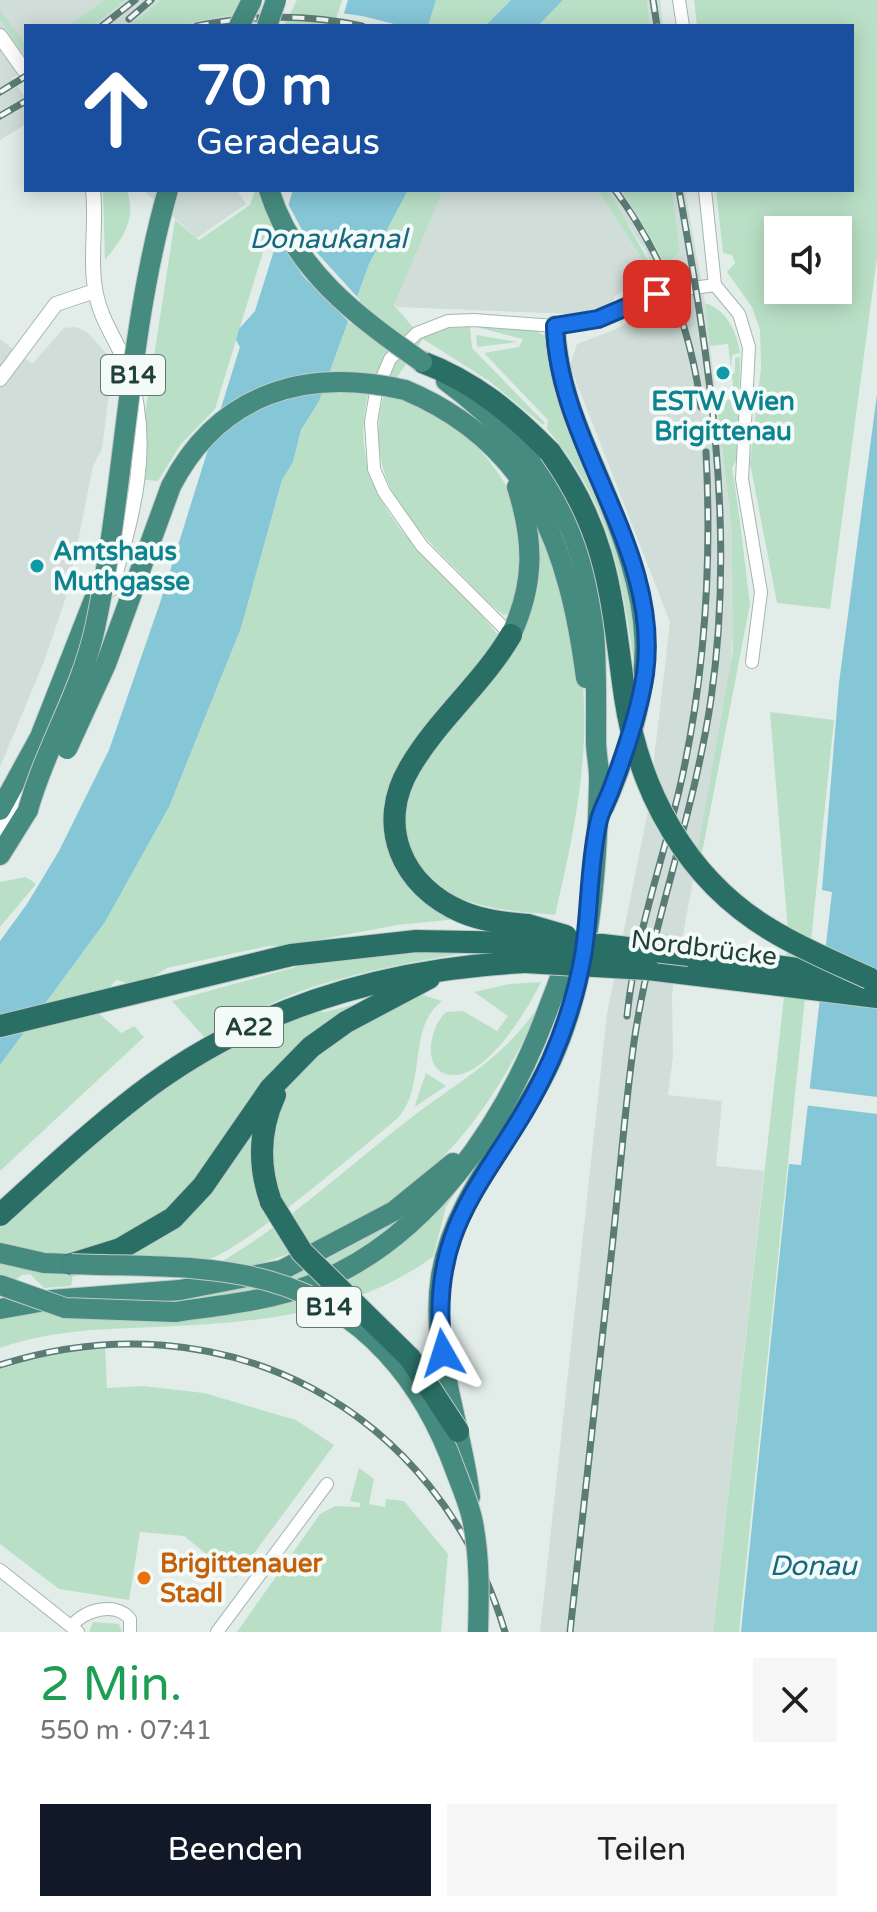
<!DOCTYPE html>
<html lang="de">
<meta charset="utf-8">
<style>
:root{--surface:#fff;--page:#f6f6f6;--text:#202124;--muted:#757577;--accent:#111827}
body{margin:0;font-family:"Varela Round",sans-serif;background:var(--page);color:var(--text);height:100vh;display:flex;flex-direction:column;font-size:30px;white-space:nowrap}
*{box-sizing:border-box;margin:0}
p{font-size:26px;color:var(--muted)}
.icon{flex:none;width:44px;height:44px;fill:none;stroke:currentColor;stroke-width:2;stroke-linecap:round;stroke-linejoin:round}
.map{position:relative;height:1632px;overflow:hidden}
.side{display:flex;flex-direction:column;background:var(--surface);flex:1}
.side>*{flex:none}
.banner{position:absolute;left:24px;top:24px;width:830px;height:168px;border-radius:0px;box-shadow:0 4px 20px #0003;background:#1a4fa0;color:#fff;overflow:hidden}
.tools{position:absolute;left:764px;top:216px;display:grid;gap:16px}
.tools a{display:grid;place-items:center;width:88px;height:88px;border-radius:0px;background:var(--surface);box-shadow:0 4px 20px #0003;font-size:40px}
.pin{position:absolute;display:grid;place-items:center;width:68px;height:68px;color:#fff;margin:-34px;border-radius:16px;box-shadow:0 4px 12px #0006}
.me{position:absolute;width:88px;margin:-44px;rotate:354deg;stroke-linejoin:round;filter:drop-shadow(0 0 6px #0008)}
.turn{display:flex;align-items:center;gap:28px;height:168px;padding:0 40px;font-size:36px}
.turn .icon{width:104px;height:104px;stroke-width:2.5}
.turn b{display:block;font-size:56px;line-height:68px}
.round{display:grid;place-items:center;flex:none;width:84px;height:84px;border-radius:0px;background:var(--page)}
.overview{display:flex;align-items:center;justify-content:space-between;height:136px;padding:0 40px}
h1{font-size:48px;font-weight:600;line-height:60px;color:#1e9e55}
.cta{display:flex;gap:16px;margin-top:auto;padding:16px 40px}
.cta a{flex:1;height:92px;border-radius:0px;background:var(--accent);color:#fff;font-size:32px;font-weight:600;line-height:92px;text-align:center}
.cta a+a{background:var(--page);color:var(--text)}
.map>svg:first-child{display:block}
.built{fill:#d0ddd8}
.green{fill:#b9e0c6;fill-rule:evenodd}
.water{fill:#85c6d7}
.pier{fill:#e2ede9}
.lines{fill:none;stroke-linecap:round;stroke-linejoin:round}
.minor-casing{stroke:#a4b6b1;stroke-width:14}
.tertiary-casing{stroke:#a4b6b1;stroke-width:16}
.trunk-casing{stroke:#c1cac8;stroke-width:22}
.motorway-casing{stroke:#c1cac8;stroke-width:24}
.minor{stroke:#fff;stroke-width:12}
.tertiary{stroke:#fff;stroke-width:14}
.trunk{stroke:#468b7f;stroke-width:20}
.motorway{stroke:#296f65;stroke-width:22}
.rail-casing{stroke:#5b7c75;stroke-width:7}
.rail{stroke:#f3faf7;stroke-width:4;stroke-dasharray:12;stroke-linecap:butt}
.trunk-bridge-casing{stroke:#c1cac8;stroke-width:22;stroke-linecap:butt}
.motorway-bridge-casing{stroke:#c1cac8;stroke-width:24;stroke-linecap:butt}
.trunk-bridge{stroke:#468b7f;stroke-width:20}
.motorway-bridge{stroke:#296f65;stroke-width:22}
.route-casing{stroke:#114b97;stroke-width:20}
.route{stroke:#1a73e8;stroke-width:14}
.culture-dot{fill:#0f9aa8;stroke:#f3faf7;stroke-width:3}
.food-dot{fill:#e8710a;stroke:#f3faf7;stroke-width:3}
.labels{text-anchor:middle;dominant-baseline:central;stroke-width:8;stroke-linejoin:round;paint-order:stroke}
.shield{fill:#f3faf7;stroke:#5f7872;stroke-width:2}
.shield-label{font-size:24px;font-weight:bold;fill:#204039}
.culture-label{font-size:26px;font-weight:bold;fill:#0d838f;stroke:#f3faf7}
.street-label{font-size:26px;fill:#204039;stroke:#f3faf7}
.food-label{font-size:26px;font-weight:bold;fill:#c56008;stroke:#f3faf7;text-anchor:start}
.water-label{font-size:28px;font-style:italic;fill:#156982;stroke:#f3faf7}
</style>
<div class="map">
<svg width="877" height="1632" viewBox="0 0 877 1632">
<rect width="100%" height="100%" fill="#e2ede9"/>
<g class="built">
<polygon points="0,0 104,0 68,26 26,26 26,69 12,78 26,99 26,124 0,140"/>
<polygon points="126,0 161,0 129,26 92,26"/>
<polygon points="647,0 660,0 663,26 650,26"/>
<polygon points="262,9 257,26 176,26 186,21"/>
<polygon points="143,190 237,190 246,204 197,238"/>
<polygon points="443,190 598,190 650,272 614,297 613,306 573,314 397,307 394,303"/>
<polygon points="606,190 622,190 666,264 680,252 672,190 685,190 705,303 732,534 735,602 730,681 672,994 673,1056 668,1095 722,1101 716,1166 764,1171 713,1632 540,1632 607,1014 648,811 670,622 570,366 577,344 616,329 667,302 646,252"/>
<polygon points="76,327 87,332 113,361 102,449 93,466 68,591 45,659 0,767 0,339 32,364 64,328"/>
</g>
<g class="green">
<polygon points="104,0 126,0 92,26 68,26"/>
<polygon points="161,0 240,0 232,14 176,26 129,26"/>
<polygon points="297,0 342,0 334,26 284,26"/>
<polygon points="436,0 511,0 485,26 428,26"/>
<polygon points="563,0 647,0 650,26 538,26"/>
<path d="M 694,0 L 877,0 L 877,258 L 830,609 L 777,603 L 750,463 L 761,368 L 760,330 L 752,307 L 727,272 L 735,263 L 732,255 L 723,253 L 716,190 L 852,190 L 852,26 L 697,26 ZM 838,230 L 838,290 L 778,290 L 778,230 Z"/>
<polygon points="0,10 26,46 26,56 0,20"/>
<path d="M 103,190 L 127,190 C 137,220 123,237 105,260 Z"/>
<polygon points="255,190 282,190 215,409 181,444 158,481 135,479 175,220 199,240 250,205"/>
<path d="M 408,190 L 443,190 L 394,305 L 422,338 L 448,328 L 470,327 L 472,348 L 545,423 L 543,425 L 489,381 L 423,339 L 396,379 C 453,425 518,466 525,546 C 527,566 516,593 511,613 L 504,615 C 486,602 471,584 455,568 C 401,515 364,473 384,393 L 369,390 C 339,509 436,555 498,635 L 386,819 L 458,919 L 397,925 L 286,946 L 268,946 L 167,968 L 139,986 L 116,980 L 93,1008 L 121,1033 L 134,1026 L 144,1037 L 0,1171 L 0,1065 L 105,922 L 169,807 L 241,628 L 282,480 L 293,462 L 301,430 L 319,401 L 369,264 Z"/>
<polygon points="598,190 606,190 614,200 654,270 650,272"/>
<polygon points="622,190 672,190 680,252 666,264"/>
<path d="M 705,303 C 727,310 737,332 740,353 L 732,355 L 731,369 L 728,344 L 710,346 Z"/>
<path d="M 476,327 L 534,330 L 548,338 C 551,434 623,511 636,605 C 639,628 636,655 636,679 C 623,582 613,506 547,429 L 548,420 L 484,353 L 519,347 L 523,339 Z"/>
<polygon points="476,335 517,342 477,347"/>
<path d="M 740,357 L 738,458 L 732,468 C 740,514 744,560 750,604 L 702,853 L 698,849 L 733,651 L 732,534 L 717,402 L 734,399 L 732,374 L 735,373 L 735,358 Z"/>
<path d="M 537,527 L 548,537 C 559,579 576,624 581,667 C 592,751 574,834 555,915 C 495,909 424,908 407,835 C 403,816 404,794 414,776 C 443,723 493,681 523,628 C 542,596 542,562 537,527 Z"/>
<polygon points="770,712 834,720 739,1632 713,1632 784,997 788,931"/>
<polygon points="26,877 36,884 0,927 0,882"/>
<path d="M 430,950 L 473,952 C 420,960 367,970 316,986 C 277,998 241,1019 205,1038 L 172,1001 L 307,964 Z"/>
<path d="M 541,982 C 529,1008 487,1076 454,1075 C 420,1075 429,1027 446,1012 L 463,1011 L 497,1031 L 508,1016 L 474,992 L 509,984 Z"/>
<path d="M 424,995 L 442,1001 C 406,1028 428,1086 397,1119 C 363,1146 234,1260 198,1262 C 177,1263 153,1258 131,1255 L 256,1120 L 269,1161 C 272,1143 272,1122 278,1105 C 297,1049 365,1023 413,997 Z"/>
<path d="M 543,999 C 474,1158 382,1237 213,1276 L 212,1267 C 285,1226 346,1168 412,1117 C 464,1077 507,1057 543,999 Z"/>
<polygon points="364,1002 157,1222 100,1246 77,1251 71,1286 44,1288 30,1274 22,1275 0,1291 0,1228 126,1117 171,1084 215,1055 313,1010 325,1012"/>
<polygon points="426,1073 446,1086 416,1106 415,1105"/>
<path d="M 525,1082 L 527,1084 L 472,1175 L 466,1175 L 446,1207 L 433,1257 C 352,1315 253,1323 157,1327 C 103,1329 51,1330 0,1348 L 0,1319 C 99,1300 207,1307 303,1269 C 345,1252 383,1229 420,1202 C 338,1278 277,1291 169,1303 L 169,1322 L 259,1311 L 301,1298 L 369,1263 Z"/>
<polygon points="105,1343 107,1388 143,1386 204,1393 296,1420 334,1445 236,1578 184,1536 140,1532 129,1600 59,1589 0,1544 0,1365 53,1350"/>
<polygon points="359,1468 374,1479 369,1504 385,1507 386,1499 404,1501 448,1554 441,1632 237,1632 320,1514 335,1506 360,1507 360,1503 350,1501"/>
<polygon points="93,1622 119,1624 122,1632 89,1632"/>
</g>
<g class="water">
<polygon points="348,0 436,0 428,26 340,26"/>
<polygon points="511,0 563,0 538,26 485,26"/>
<polygon points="293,190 408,190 369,264 319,401 301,430 293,462 282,480 241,628 169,807 105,922 0,1065 0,941 27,904 59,851 109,750 161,600 240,347 236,340 239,329 255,311"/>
<polygon points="877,394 877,1632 741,1632 789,1164 801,1165 832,892 822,890 839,683"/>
</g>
<g class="pier">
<polygon points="340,13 362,16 402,26 336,26"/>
<polygon points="286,200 310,245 360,300 351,324 303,276 275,234"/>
<polygon points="806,1088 877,1097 877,1114 804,1105"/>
</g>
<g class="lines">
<g class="minor-casing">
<g id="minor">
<polyline points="679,0 683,26"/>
<polyline points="705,190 715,285 739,314 749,347 742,479 761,592 752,662"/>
<polyline points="511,635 422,546 384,492 374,469 371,422 376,392 390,359 417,333 448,321 474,320 555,326 598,319 671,291 715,285"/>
<polyline points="0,1570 78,1632"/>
<path d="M 72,1626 C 83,1610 116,1601 130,1619 L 130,1632"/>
<polyline points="217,1632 327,1484"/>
</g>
</g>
<g class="tertiary-casing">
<g id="tertiary">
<polyline points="0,36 24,70"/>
<path d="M 93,190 C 97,224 89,260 96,294 C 101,321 118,342 127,367 C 154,444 133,515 111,589"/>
<polyline points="0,379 56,304 95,291"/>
<polyline points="0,833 30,781"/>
</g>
</g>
<g class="trunk-casing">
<g id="trunk">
<path d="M 555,326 C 557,379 576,425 597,473 C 654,608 664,668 604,807"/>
<path d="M 446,381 C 496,418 540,463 567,521 C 600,591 596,666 596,741 C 596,755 600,769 599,783 C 597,874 589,978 551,1061 C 517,1134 454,1195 441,1276 C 429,1350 462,1424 470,1497"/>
<path d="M 405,390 C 534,444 569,549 586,678"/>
<path d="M 511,635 C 535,583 534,541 517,487"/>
<polyline points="0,810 40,737 95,597"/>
<polyline points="0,855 28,810"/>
<polyline points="0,1253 44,1263 71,1264"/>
<polyline points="0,1309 51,1300 180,1290 282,1270 394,1211 453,1163"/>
<path d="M 175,1312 C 222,1305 269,1301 313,1284 C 428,1240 507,1121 548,1009 C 555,990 564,971 568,951"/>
</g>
</g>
<g class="motorway-casing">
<g id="motorway">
<path d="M 422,362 C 473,381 512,413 550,452"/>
<path d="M 511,635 C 483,683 438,719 410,767 C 375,825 402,887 462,912 C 483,921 506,923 528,925"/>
<polyline points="689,955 860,977"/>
<polyline points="648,969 877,997"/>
<polyline points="0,1026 291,955 416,941 526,943"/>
<path d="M 271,1202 C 258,1166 259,1130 275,1095"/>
<path d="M 0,1215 C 45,1174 90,1132 138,1095 C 251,1008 385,969 525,962"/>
<polyline points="72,1264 120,1249 173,1218 203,1186 270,1089 311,1047 346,1022 429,978"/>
</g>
</g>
<use href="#minor" class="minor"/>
<use href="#tertiary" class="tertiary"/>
<use href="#trunk" class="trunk"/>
<use href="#motorway" class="motorway"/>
<g class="rail-casing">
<g id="rail">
<polyline points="653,0 657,26"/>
<polyline points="129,19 151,0"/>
<polyline points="102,26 135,0"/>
<path d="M 197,26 C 251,15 308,14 362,26"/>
<polyline points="0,92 26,76"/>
<polyline points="0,116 26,101"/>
<path d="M 615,190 C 662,254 691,328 701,407"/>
<path d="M 627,1016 C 635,938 661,866 679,791 C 705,679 712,567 706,452"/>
<path d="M 0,1365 C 223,1294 438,1408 505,1632"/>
<path d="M 570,1632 C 584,1501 599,1370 613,1239 C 620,1173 625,1107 634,1042 C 651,925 694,816 711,699 C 736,527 709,359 679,190"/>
</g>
</g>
<use href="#rail" class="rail"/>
<g class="trunk-bridge-casing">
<g id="trunk-bridge">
<polyline points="239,26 252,0"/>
<polyline points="267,26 276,0"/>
<path d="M 269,190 C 294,270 356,316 422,362"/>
<path d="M 67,749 L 106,664 L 171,486 C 219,393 306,367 405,390"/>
<path d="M 28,810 C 45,748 81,692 95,628 C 126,483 127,333 168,190"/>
<path d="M 71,1264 C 136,1267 206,1263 269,1281 C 365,1308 424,1382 456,1472 C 462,1488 470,1506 473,1523 C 480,1559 479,1596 478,1632"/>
<polyline points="0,1285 65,1308 175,1312"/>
</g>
</g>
<g class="motorway-bridge-casing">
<g id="motorway-bridge">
<path d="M 550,452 C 610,536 611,599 625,697 C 639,792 687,880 771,930 C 802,949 836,963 869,978"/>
<polyline points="528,925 566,936"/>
<polyline points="526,943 602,945 689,955"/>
<polyline points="525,962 648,969"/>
<polyline points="271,1202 302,1252 410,1358 458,1431"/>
</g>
</g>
<use href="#trunk-bridge" class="trunk-bridge"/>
<use href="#motorway-bridge" class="motorway-bridge"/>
</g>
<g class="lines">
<g class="route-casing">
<path id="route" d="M 443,1353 C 425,1212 501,1174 551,1060 C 566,1026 578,987 584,950 C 590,908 589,865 598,824 C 600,812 607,801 611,790 C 625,753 639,713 645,674 C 662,549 559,448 555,326 L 598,319 L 657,294"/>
</g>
<use href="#route" class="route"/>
</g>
<g class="culture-dot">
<circle cx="723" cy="373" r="8"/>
<circle cx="37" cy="566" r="8"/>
</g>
<circle class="food-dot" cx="144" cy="1578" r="8"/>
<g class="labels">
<g class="shield">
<rect x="101" y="355" width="64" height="40" rx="6"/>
<rect x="215" y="1007" width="68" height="40" rx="6"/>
<rect x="297" y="1287" width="64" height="40" rx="6"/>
</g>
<g class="shield-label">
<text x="133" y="375">B14</text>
<text x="249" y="1027">A22</text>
<text x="329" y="1307">B14</text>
</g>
<g class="culture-label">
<text x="723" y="401">ESTW Wien<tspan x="723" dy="30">Brigittenau</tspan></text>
<text x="53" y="551" text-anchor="start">Amtshaus<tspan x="53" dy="30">Muthgasse</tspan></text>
</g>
<g class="street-label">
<text transform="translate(704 948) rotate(7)">Nordbrücke</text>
</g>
<g class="food-label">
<text x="160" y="1563">Brigittenauer<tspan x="160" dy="30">Stadl</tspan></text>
</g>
<g class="water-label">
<text x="328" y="239">Donaukanal</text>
<text x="813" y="1566">Donau</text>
</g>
</g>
</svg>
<div class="tools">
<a><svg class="icon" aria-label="sound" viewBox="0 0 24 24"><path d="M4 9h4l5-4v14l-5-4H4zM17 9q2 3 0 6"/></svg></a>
</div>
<div class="pin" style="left:657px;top:294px;background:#d93025"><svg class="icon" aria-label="arrive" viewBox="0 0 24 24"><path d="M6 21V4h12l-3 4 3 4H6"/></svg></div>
<svg class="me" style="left:443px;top:1353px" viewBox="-20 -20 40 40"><path d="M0-17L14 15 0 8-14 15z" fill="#1a73e8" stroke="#fff" stroke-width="4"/></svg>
<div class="banner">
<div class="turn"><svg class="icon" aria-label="ahead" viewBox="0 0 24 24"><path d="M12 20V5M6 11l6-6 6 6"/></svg><div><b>70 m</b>Geradeaus</div></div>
</div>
</div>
<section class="side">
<div class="overview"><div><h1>2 Min.</h1><p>550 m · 07:41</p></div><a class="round"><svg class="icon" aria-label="close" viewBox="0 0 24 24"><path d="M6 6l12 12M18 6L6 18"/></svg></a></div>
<div class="cta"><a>Beenden</a><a>Teilen</a></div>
</section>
